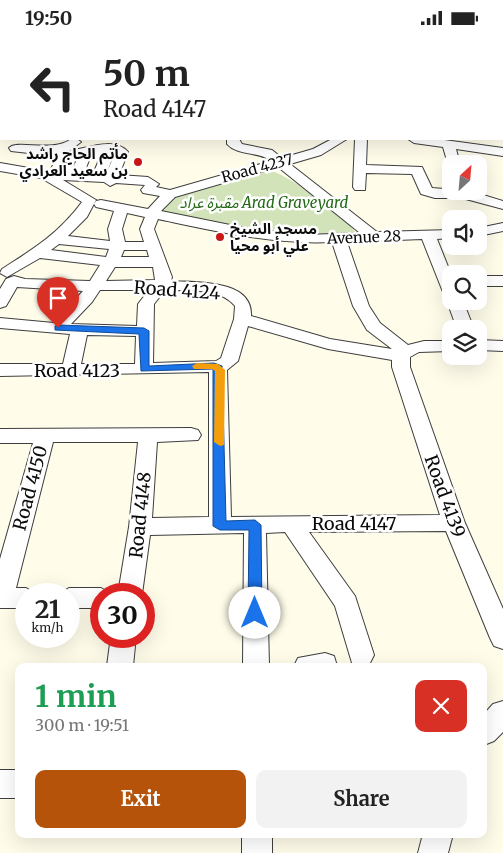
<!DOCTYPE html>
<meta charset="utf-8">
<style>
:root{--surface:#fff;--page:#f2f2f2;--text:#222;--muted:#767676;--accent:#b45309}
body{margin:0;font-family:Merriweather,"Noto Sans Arabic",serif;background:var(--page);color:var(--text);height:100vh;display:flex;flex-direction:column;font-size:19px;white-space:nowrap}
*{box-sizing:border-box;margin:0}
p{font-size:16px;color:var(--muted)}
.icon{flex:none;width:28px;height:28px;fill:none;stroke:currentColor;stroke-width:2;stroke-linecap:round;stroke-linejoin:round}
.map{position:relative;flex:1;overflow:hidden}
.details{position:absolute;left:15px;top:628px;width:472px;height:175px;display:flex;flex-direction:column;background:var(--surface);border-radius:10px;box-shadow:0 5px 20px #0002}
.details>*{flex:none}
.top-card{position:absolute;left:0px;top:0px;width:504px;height:105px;box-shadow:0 5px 20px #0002;background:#fff;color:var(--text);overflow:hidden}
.needle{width:32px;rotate:26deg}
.controls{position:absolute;left:442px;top:120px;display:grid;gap:10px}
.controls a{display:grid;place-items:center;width:45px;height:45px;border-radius:10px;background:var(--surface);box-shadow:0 5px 20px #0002;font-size:25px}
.speed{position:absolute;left:15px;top:548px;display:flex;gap:10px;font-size:25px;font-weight:700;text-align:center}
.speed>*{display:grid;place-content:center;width:65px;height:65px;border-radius:50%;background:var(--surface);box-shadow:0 5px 20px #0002;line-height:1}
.speed small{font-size:12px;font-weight:400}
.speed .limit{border:8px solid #d22;background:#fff;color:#111}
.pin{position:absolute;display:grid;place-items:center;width:42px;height:42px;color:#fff;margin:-51px -21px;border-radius:50% 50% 50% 0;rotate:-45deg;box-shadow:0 0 5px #0007}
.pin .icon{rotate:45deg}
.me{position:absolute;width:55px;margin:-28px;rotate:0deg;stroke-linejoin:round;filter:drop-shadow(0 0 4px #0008)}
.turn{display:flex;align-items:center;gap:18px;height:105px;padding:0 20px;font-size:22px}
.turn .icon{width:65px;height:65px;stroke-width:2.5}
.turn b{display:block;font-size:35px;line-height:42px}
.round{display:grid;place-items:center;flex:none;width:52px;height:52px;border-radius:10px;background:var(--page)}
.overview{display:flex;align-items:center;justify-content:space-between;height:85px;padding:0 20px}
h1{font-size:30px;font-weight:700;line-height:38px;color:#1e9e55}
.primary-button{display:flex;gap:10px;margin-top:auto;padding:10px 20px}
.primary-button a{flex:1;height:58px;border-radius:10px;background:var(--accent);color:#fff;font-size:20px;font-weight:700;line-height:58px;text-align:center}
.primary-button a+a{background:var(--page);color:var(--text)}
.status{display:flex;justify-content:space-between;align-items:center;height:35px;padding:0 25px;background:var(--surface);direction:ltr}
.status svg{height:14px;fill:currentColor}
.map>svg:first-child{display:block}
.cemetery{fill:#d3e3b9}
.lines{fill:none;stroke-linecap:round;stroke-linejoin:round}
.minor-casing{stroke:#3e3e3e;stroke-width:2}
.minor{fill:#fff;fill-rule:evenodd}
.route{fill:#1a73e8;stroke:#114b97}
.slow{fill:#f59e0b}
.poi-dot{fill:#c91616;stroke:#fff;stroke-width:2}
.labels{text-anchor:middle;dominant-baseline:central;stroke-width:5;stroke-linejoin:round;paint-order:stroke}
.far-poi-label{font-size:15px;font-weight:bold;fill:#0b0b0b;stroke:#fff;text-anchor:end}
.far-street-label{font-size:15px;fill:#0b0b0b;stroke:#fff}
.far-park-label{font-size:15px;font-style:italic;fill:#236916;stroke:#fff}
.street-label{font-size:18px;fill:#0b0b0b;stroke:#fff}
</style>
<div class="status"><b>19:50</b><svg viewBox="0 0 49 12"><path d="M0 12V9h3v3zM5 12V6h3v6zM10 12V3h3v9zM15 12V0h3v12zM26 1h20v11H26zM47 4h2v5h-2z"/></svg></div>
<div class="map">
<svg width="503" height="818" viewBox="0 0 503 818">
<rect width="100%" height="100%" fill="#fffcea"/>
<path class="cemetery" d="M 269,134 C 303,150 334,171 358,200 L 302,201 L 259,198 L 155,177 L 164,165 L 243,139 Z"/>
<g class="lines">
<g class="minor-casing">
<g id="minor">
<polygon points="0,0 18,0 19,1 1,3"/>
<rect x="145" y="0" width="10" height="1"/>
<rect x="240" y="0" width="10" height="1"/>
<rect x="285" y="0" width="10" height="1"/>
<rect x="322" y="0" width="10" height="1"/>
<polygon points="378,0 388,0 389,1 379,1"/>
<polygon points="416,0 426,0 427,1 417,1"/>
<rect x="457" y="0" width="10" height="1"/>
<polygon points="495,0 503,0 503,3 502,1"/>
<rect x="0" y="18" width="1" height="6"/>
<rect x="502" y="28" width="1" height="6"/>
<rect x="0" y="45" width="1" height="6"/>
<rect x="0" y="77" width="1" height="6"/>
<path d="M 71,104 L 77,104 L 81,107 L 69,116 C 85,114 114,101 128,117 L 119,140 L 148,142 L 159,149 L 156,152 L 170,155 L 271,126 C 258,116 238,121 227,109 L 227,104 L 239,104 L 242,109 L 272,115 L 282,123 L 313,114 L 332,104 L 347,104 L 321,120 L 290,129 L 377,197 L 451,195 L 451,203 L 437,204 L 451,239 L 451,262 L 443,257 L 422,204 L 347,207 L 369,271 L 380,288 L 408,310 L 424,306 L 451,306 L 451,316 L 419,317 L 410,322 L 410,332 L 465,488 L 503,574 L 503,614 L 494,611 L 490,603 L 446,496 L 309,497 L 355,561 L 374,620 L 370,628 L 361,631 L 352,628 L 335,571 L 285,497 L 266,498 L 269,631 L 243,631 L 244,498 L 150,500 L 142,559 L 118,559 L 129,492 L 138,407 L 53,407 L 16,553 L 26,553 L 36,559 L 26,559 L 26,573 L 0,573 L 0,524 L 33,408 L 0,408 L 0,394 L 191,393 L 198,395 L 201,400 L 198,405 L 157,407 L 152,483 L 209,482 L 209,337 L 0,341 L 0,329 L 63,329 L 70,299 L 0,293 L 0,283 L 54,288 L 83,256 L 17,252 L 6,271 L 0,273 L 0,254 L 6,244 L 14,241 L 25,244 L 90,246 L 100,230 L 40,223 L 7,242 L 0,238 L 2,234 C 35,213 59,198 82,167 L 41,143 L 0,136 L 0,128 L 52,137 L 51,134 L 59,118 L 38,119 L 11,116 L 9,113 C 17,104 53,118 71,104 ZM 104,117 L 115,118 L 106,140 L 112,124 ZM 78,122 L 74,131 L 64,132 L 69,123 ZM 90,122 L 99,125 L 93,139 L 78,138 L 85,136 ZM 278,132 L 360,198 L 306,200 L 245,193 L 161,176 L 175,162 ZM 63,145 L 104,147 L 110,151 L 116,148 L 145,150 L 141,155 L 143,158 L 160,161 L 148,174 L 101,165 L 96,166 L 94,169 L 96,172 L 114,176 L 108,194 L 110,206 L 68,201 L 87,182 L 96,165 ZM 127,178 L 145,182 L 140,194 L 144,207 L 125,207 L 122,194 ZM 158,184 C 215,196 273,210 332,207 L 353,271 L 367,295 L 392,314 L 330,304 L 251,281 C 253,244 197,248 171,246 L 172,242 L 154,194 ZM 59,209 L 109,214 L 106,222 L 51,215 ZM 124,215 L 147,215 L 149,222 L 121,222 ZM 115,232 L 153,232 L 155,245 L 106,246 ZM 100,255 L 149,255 L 138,269 L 137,291 L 71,289 L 92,267 ZM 165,255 C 187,256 220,252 235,271 L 234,284 L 221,323 L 216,326 L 153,328 L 154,269 ZM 248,291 L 328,314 L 392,325 L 392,332 L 440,480 L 231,482 L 227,335 L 238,326 ZM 87,300 L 136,301 L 135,329 L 81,329 Z"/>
<polygon points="355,104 367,104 366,130 422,132 432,153 470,156 503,166 503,174 462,163 435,163 421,159 412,139 366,138 365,155 355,155 353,152"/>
<polygon points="408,104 437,104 503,113 503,121 456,114 460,129 451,129 451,132 448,129 443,112 414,108"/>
<polygon points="503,188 503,196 479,201 479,193"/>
<rect x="479" y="241" width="24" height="10"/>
<polygon points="451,262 451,266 463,266 474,294 457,294 447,266"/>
<polygon points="479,305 503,306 503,316 479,315"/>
<polygon points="69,553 101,553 111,559 101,559 101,573 69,573 69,559 59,559"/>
<polygon points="111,601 136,601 133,631 107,631"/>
<polygon points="325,618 334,621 337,631 294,631 298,623"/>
<polygon points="503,666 503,697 494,706 484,710 484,679 493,669"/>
<rect x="0" y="735" width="19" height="28"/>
<rect x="242" y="799" width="30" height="19"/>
<polygon points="423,799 453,799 448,818 418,818"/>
</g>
</g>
<use href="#minor" class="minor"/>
</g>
<polygon class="route" points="58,290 144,293 149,296 149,331 214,328 222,331 226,486 255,485 261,490 262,578 260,582 250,582 248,578 249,495 220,495 213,491 213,334 141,336 139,299 55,295 55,291"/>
<polygon class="slow" points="197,328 218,329 225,335 224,410 220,411 214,407 215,336 212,334 194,334 192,331"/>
<g class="poi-dot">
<circle cx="138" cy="127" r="5"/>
<circle cx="220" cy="202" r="5"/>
</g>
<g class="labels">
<g class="far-poi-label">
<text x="128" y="118">مأتم الحاج راشد<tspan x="128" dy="17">بن سعيد العرادي</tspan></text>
<text x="230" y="193" text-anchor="start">مسجد الشيخ<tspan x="230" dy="17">علي أبو محيا</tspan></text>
</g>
<g class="far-street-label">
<text transform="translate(257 133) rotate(-15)">Road 4237</text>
<text transform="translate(364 202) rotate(-2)">Avenue 28</text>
</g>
<g class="far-park-label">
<text x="264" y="167">مقبرة عراد Arad Graveyard</text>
</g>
<g class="street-label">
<text transform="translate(177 255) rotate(4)">Road 4124</text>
<text x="77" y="335">Road 4123</text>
<text transform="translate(30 453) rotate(-75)">Road 4150</text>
<text transform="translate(445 461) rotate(70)">Road 4139</text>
<text transform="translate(140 480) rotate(-84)">Road 4148</text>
<text x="354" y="488">Road 4147</text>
</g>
</g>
</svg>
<div class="controls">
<a><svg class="needle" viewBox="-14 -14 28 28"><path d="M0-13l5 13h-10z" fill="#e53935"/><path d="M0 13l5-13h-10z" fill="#767676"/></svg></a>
<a><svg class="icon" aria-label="sound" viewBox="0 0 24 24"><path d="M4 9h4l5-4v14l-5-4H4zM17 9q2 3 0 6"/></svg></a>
<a><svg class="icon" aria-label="search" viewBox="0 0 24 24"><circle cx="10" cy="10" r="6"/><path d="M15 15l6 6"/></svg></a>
<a><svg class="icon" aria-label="layers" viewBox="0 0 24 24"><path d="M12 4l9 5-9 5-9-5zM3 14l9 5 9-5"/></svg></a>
</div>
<div class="speed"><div>21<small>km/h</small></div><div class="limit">30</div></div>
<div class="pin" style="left:58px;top:293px;background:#d93025"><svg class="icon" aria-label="arrive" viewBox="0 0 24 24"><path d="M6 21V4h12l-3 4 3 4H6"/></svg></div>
<svg class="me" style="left:255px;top:578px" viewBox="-20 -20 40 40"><circle r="19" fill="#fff"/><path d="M0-13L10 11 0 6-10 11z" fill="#1a73e8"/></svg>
<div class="top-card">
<div class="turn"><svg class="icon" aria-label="left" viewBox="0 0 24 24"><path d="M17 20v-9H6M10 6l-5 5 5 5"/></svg><div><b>50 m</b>Road 4147</div></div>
</div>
<section class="details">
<div class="overview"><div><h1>1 min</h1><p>300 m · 19:51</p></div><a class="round" style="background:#d93025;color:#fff"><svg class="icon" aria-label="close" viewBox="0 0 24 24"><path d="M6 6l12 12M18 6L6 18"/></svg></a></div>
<div class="primary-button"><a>Exit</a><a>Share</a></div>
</section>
</div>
